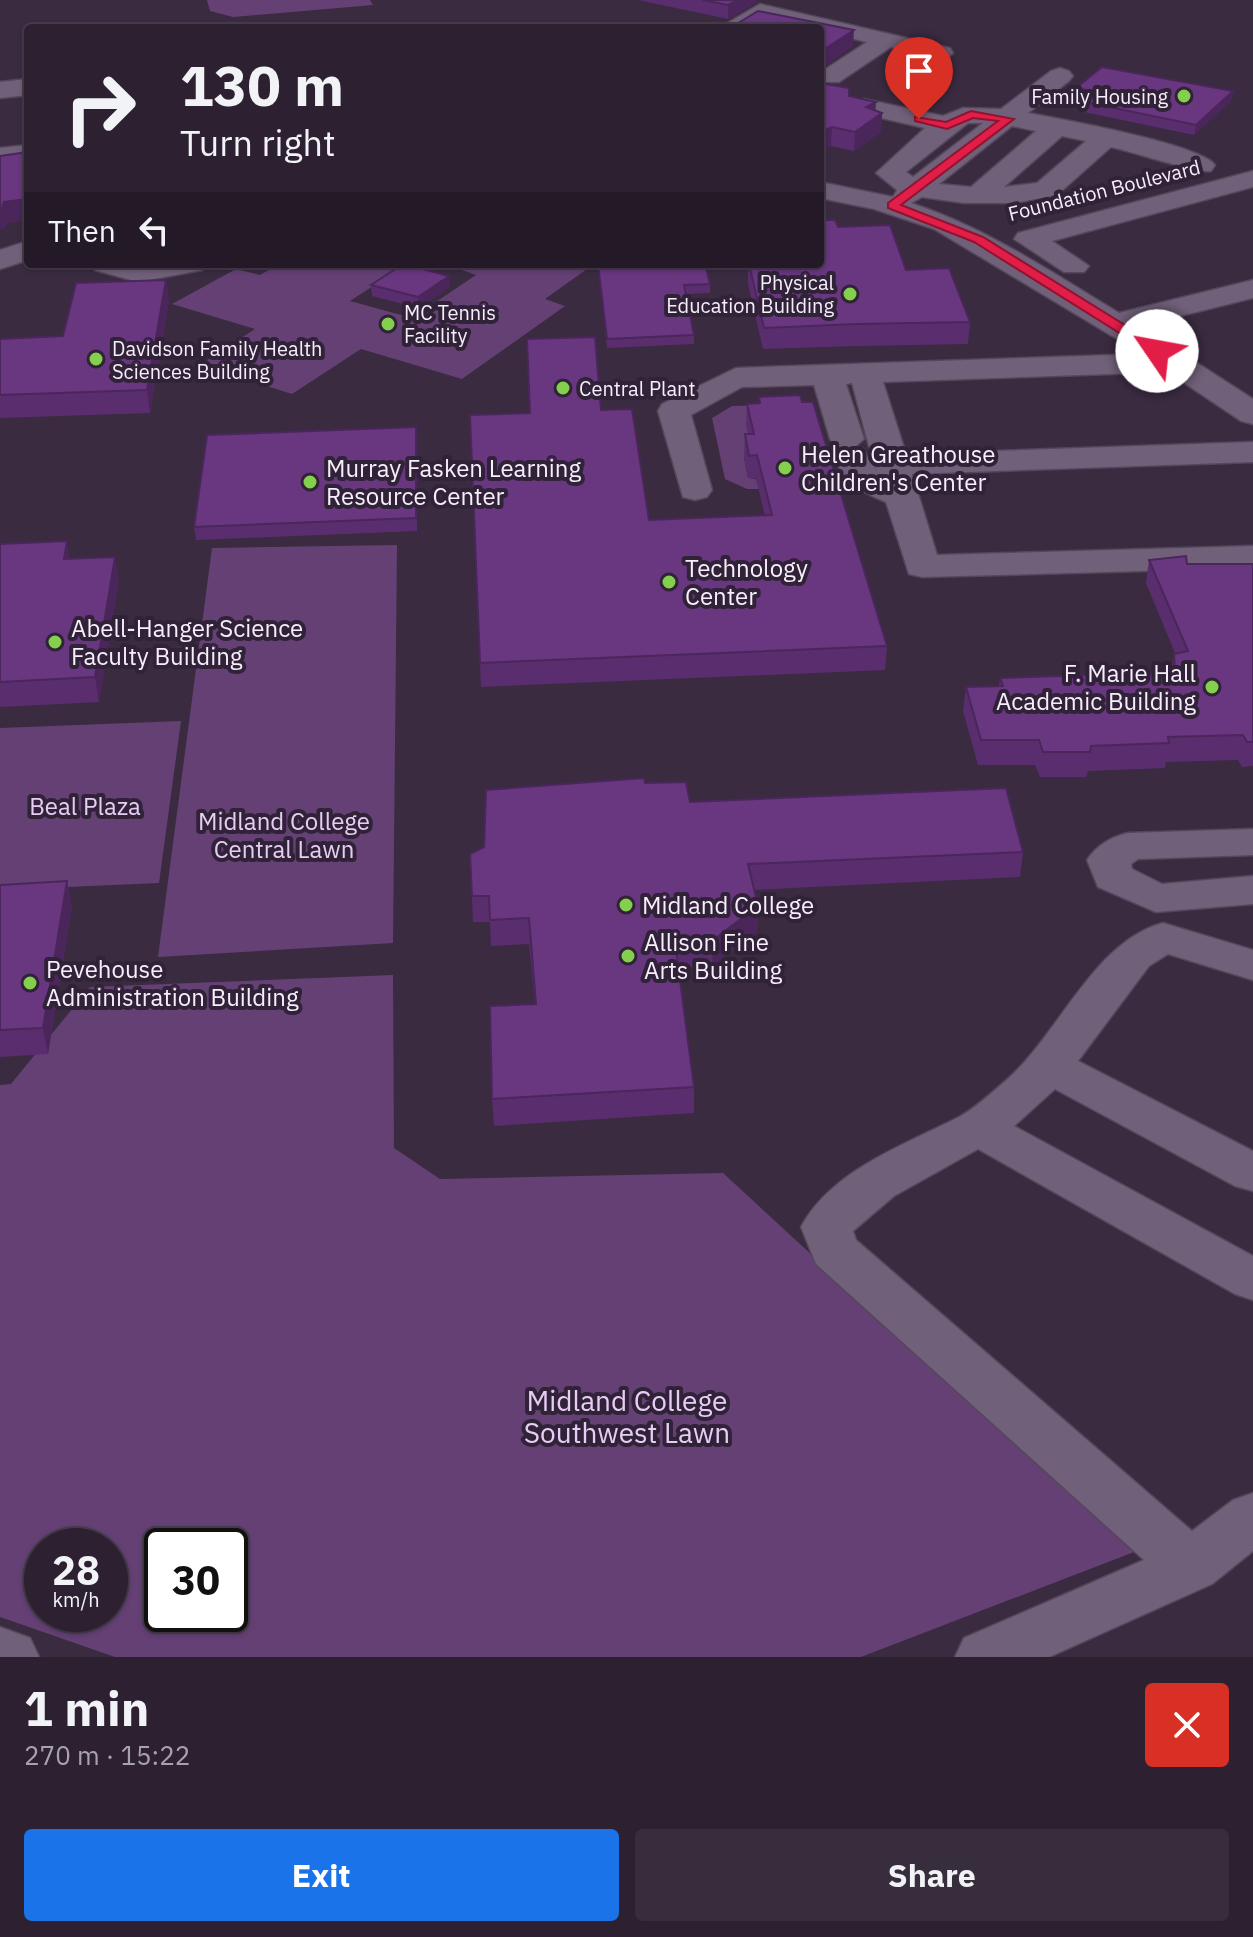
<!DOCTYPE html>
<meta charset="utf-8">
<style>
:root{--surface:#2c2031;--page:#382d3d;--text:#f1f3f6;--muted:#a6a3ab;--line:#483e4d;--accent:#1a73e8}
body{margin:0;font-family:"IBM Plex Sans",sans-serif;background:var(--page);color:var(--text);height:100vh;display:flex;flex-direction:column;font-size:30px;white-space:nowrap}
*{box-sizing:border-box;margin:0}
p{font-size:26px;color:var(--muted)}
.icon{flex:none;width:44px;height:44px;fill:none;stroke:currentColor;stroke-width:2;stroke-linecap:round;stroke-linejoin:round}
.map{position:relative;height:1657px;overflow:hidden}
.panel{display:flex;flex-direction:column;background:var(--surface);flex:1}
.panel>*{flex:none}
.banner{position:absolute;left:24px;top:24px;width:800px;height:244px;border-radius:8px;box-shadow:0 2px 6px #0004,0 0 0 2px var(--line);background:#2c2031;color:var(--text);overflow:hidden}
.speed{position:absolute;left:24px;top:1528px;display:flex;gap:16px;font-size:40px;font-weight:700;text-align:center}
.speed>*{display:grid;place-content:center;width:104px;height:104px;border-radius:50%;background:var(--surface);box-shadow:0 2px 6px #0004,0 0 0 2px var(--line);line-height:1}
.speed small{font-size:20px;font-weight:400}
.speed .limit{border:4px solid #111;border-radius:12px;background:#fff;color:#111}
.pin{position:absolute;display:grid;place-items:center;width:68px;height:68px;color:#fff;margin:-82px -34px;border-radius:50% 50% 50% 0;rotate:-45deg;box-shadow:0 0 8px #0007}
.pin .icon{rotate:45deg}
.me{position:absolute;width:88px;margin:-44px;rotate:303deg;stroke-linejoin:round;filter:drop-shadow(0 0 6px #0008)}
.turn{display:flex;align-items:center;gap:28px;height:168px;padding:0 24px;font-size:36px}
.turn .icon{width:104px;height:104px;stroke-width:2.5}
.turn b{display:block;font-size:56px;line-height:68px}
.then{display:flex;align-items:center;height:76px;padding:0 24px;background:#0003;gap:16px;font-size:30px}
.round{display:grid;place-items:center;flex:none;width:84px;height:84px;border-radius:8px;background:var(--page)}
.headline{display:flex;align-items:center;justify-content:space-between;height:136px;padding:0 24px}
h1{font-size:48px;font-weight:700;line-height:60px}
.cta{display:flex;gap:16px;margin-top:auto;padding:16px 24px}
.cta a{flex:1;height:92px;border-radius:8px;background:var(--accent);color:#fff;font-size:32px;font-weight:700;line-height:92px;text-align:center}
.cta a+a{background:var(--page);color:var(--text)}
.map>svg:first-child{display:block}
.green{fill:#644075;fill-rule:evenodd}
.lines{fill:none;stroke-linecap:round;stroke-linejoin:round}
.minor-casing{stroke:#54475a;stroke-width:3}
.minor{fill:#706079;fill-rule:evenodd}
.wall{fill:#5a2e6e}
.shaded-wall{fill:#4a265a}
.building{fill:#693680;stroke:#4a265a;stroke-width:2}
.route{fill:#e11d48;stroke:#92132f;stroke-width:2}
.poi-dot{fill:#84cf4d;stroke:#302237;stroke-width:3}
.labels{text-anchor:middle;dominant-baseline:central;stroke-width:8;stroke-linejoin:round;paint-order:stroke}
.far-poi-label{font-size:20px;fill:#f7edfc;stroke:#302237;text-anchor:start}
.far-street-label{font-size:20px;fill:#f7edfc;stroke:#302237}
.poi-label{font-size:24px;fill:#f7edfc;stroke:#302237;text-anchor:start}
.park-label{font-size:24px;fill:#e8ccf6;stroke:#302237}
.near-park-label{font-size:28px;fill:#e8ccf6;stroke:#302237}
</style>
<div class="map">
<svg width="1253" height="1657" viewBox="0 0 1253 1657">
<rect width="100%" height="100%" fill="#3a2b41"/>
<g class="green">
<polygon points="207,0 370,0 373,5 233,17 210,11"/>
<polygon points="279,264 407,264 350,301 412,318 476,275 459,269 467,264 594,264 545,299 565,306 462,379 361,349 292,394 200,365 255,329 172,304 236,269 260,275"/>
<polygon points="806,404 754,456 744,458 748,478 756,479 759,489 747,489 725,479 712,418 732,406"/>
<polygon points="397,545 393,943 158,957 212,548"/>
<polygon points="181,721 159,883 0,890 0,728"/>
<path d="M 393,975 L 394,1148 L 440,1179 L 723,1173 L 1134,1552 L 861,1657 L 115,1657 L 0,1617 L 0,1085 L 11,1084 L 90,987 ZM 42,1546 L 110,1546 L 110,1614 L 42,1614 ZM 162,1546 L 230,1546 L 230,1614 L 162,1614 Z"/>
</g>
<g class="lines">
<g class="minor-casing">
<g id="minor">
<polygon points="760,4 950,48 953,53 924,78 915,80 903,73 922,56 891,47 839,82 821,82 821,72 867,42 820,31 820,28 764,19 748,28 719,28"/>
<path d="M 1060,68 L 1069,71 L 1073,76 L 1069,81 L 1028,113 C 1060,119 1200,144 1215,165 L 1211,171 C 1198,174 1131,151 1111,147 L 1057,195 L 1014,203 L 964,203 L 922,197 L 911,203 C 987,228 1051,272 1119,313 L 1253,280 L 1253,298 L 1140,326 L 1253,399 L 1253,424 L 1241,421 L 1168,372 L 883,382 L 906,454 L 1253,442 L 1253,462 L 912,474 L 937,555 L 1253,546 L 1253,568 L 922,577 L 909,574 L 886,502 C 861,492 843,482 834,456 L 843,448 L 835,446 L 830,439 L 814,385 L 742,387 L 691,415 L 712,490 L 707,497 L 695,500 L 683,497 L 658,411 L 662,404 L 736,368 L 1142,354 L 934,229 L 874,209 L 820,198 L 820,182 L 893,197 L 897,190 L 876,173 L 925,128 L 855,112 L 851,107 L 855,102 L 864,99 L 943,116 L 963,108 L 1001,109 L 1051,71 ZM 968,123 L 983,123 L 913,177 L 906,172 ZM 1012,126 L 1036,131 L 971,187 L 939,184 ZM 1062,136 L 1086,141 L 1037,183 L 1004,187 ZM 852,383 L 874,465 L 877,471 L 863,449 L 855,447 L 864,439 L 846,384 Z"/>
<polygon points="28,79 28,95 0,98 0,82"/>
<polygon points="28,145 28,161 0,164 0,148"/>
<polygon points="1253,171 1253,187 1052,241 1089,266 1084,272 1064,272 1014,239 1018,233"/>
<polygon points="28,241 28,260 0,269 0,250"/>
<polygon points="90,264 207,264 202,270 138,282 95,270"/>
<path d="M 1253,829 L 1253,855 L 1138,859 L 1131,864 L 1132,869 L 1162,884 L 1253,876 L 1253,904 L 1156,912 L 1098,887 L 1087,860 C 1097,845 1111,837 1128,833 Z"/>
<path d="M 1163,923 L 1253,950 L 1253,980 L 1168,954 L 1149,966 L 1078,1061 L 1253,1151 L 1253,1191 L 1235,1186 L 1055,1089 L 1014,1126 L 1253,1256 L 1253,1300 L 1235,1294 L 978,1149 L 894,1196 L 853,1231 L 856,1240 L 1192,1531 L 1233,1500 L 1253,1493 L 1253,1551 L 1212,1584 L 1049,1657 L 955,1657 L 964,1638 L 1144,1560 L 816,1264 L 801,1227 C 832,1170 904,1145 959,1117 C 974,1109 989,1095 1002,1084 C 1058,1038 1092,942 1163,923 Z"/>
<polygon points="0,1627 30,1638 39,1657 0,1657"/>
</g>
</g>
<use href="#minor" class="minor"/>
</g>
<g class="wall">
<polygon points="638,0 757,0 757,2 728,19"/>
<polygon points="1076,88 1233,91 1231,101 1194,135 1084,112 1085,102 1088,100 1075,98"/>
<polygon points="849,96 882,113 881,132 854,151 831,146 820,151"/>
<polygon points="838,227 906,270 970,322 968,344 856,346 763,349 748,284 748,264 820,264"/>
<polygon points="598,264 710,284 710,293 686,294 694,335 694,344 607,348"/>
<polygon points="166,280 169,301 150,413 0,418 0,339 63,336"/>
<polygon points="371,285 450,287 419,308 372,296"/>
<polygon points="759,397 887,646 885,670 481,687 470,415 601,410 649,520 765,516 756,478 748,478 744,457 745,434 748,434 746,426 747,404 759,404"/>
<polygon points="417,438 417,531 196,540 194,527"/>
<polygon points="0,544 70,559 119,580 99,702 0,707"/>
<polygon points="1149,560 1187,564 1253,564 1253,766 1242,767 1238,760 1166,762 1165,768 1088,771 1086,777 1040,777 1035,765 978,765 963,711 966,687 999,686 1000,678 1171,672 1174,654 1175,653 1146,583"/>
<polygon points="645,783 690,802 1023,852 1020,877 754,890 758,906 757,932 712,966 679,968 694,1087 694,1113 494,1126 492,1099 535,1004 529,944 491,946 490,922 473,922 470,854"/>
<polygon points="0,885 72,907 48,1054 0,1057"/>
</g>
<g class="shaded-wall">
<polygon points="738,0 757,0 757,2 728,19 728,5"/>
<polygon points="854,30 853,47 820,69 820,52"/>
<polygon points="1233,91 1231,101 1194,135 1196,125"/>
<polygon points="876,102 875,118 882,113 881,132 854,151 855,132 866,107"/>
<polygon points="832,127 831,146 820,151 820,132"/>
<polygon points="28,199 28,220 7,223 6,228 0,230 0,208 4,202"/>
<polygon points="449,276 450,287 419,308 418,297"/>
<polygon points="166,280 169,301 150,413 147,390"/>
<polygon points="67,541 71,565 64,559"/>
<polygon points="115,557 119,580 99,702 95,677"/>
<polygon points="67,881 72,907 48,1054 43,1028"/>
<polygon points="758,906 757,932 712,966 713,940"/>
</g>
<g class="building">
<polygon points="702,0 738,0 728,5"/>
<polygon points="758,11 854,30 820,52 820,53 820,28 730,28"/>
<polygon points="1102,67 1233,91 1196,125 1085,102 1097,92 1076,88"/>
<polygon points="820,83 849,88 849,96 876,102 866,107 882,113 855,132 832,127 820,132"/>
<polygon points="28,152 28,199 4,202 2,208 0,208 0,156"/>
<polygon points="820,220 835,220 838,227 890,225 906,270 949,268 970,322 857,324 764,328 749,264 820,264"/>
<polygon points="403,264 449,276 418,297 371,285"/>
<polygon points="598,264 705,264 710,284 684,285 694,335 607,339"/>
<polygon points="166,280 147,390 0,395 0,339 63,336 76,283"/>
<polygon points="595,337 601,410 632,409 649,520 772,515 757,455 749,456 745,434 754,434 747,404 760,403 759,397 800,395 802,402 813,402 887,646 480,663 470,415 530,413 527,339"/>
<polygon points="416,427 416,518 194,527 207,435"/>
<polygon points="67,541 64,559 115,557 95,677 0,682 0,544"/>
<polygon points="1186,556 1187,564 1253,564 1253,742 1247,742 1243,735 1168,737 1169,743 1091,746 1090,752 1043,752 1039,740 981,740 966,687 1003,686 1000,678 1175,672 1174,654 1188,651 1149,560"/>
<polygon points="644,778 645,783 686,782 690,802 1006,788 1023,852 748,864 758,906 713,940 675,942 694,1087 492,1099 490,1006 536,1004 529,918 490,920 489,896 472,896 470,854 484,847 486,790"/>
<polygon points="67,881 43,1028 0,1030 0,885"/>
</g>
<polygon class="route" points="971,111 1014,119 901,205 983,237 1162,348 1162,354 1153,354 974,242 888,208 888,203 998,121 973,118 947,129 915,121 915,117 946,122"/>
<g class="poi-dot">
<circle cx="1184" cy="96" r="8"/>
<circle cx="850" cy="294" r="8"/>
<circle cx="388" cy="324" r="8"/>
<circle cx="96" cy="359" r="8"/>
<circle cx="563" cy="388" r="8"/>
<circle cx="785" cy="468" r="8"/>
<circle cx="310" cy="482" r="8"/>
<circle cx="669" cy="582" r="8"/>
<circle cx="55" cy="642" r="8"/>
<circle cx="1212" cy="687" r="8"/>
<circle cx="626" cy="905" r="8"/>
<circle cx="628" cy="956" r="8"/>
<circle cx="30" cy="983" r="8"/>
</g>
<g class="labels">
<g class="far-poi-label">
<text x="1168" y="96" text-anchor="end">Family Housing</text>
<text x="834" y="282" text-anchor="end">Physical<tspan x="834" dy="23">Education Building</tspan></text>
<text x="404" y="312">MC Tennis<tspan x="404" dy="23">Facility</tspan></text>
<text x="112" y="348">Davidson Family Health<tspan x="112" dy="23">Sciences Building</tspan></text>
<text x="579" y="388">Central Plant</text>
</g>
<g class="far-street-label">
<text transform="translate(1104 190) rotate(-14)">Foundation Boulevard</text>
</g>
<g class="poi-label">
<text x="801" y="454">Helen Greathouse<tspan x="801" dy="28">Children's Center</tspan></text>
<text x="326" y="468">Murray Fasken Learning<tspan x="326" dy="28">Resource Center</tspan></text>
<text x="685" y="568">Technology<tspan x="685" dy="28">Center</tspan></text>
<text x="71" y="628">Abell-Hanger Science<tspan x="71" dy="28">Faculty Building</tspan></text>
<text x="1196" y="673" text-anchor="end">F. Marie Hall<tspan x="1196" dy="28">Academic Building</tspan></text>
<text x="642" y="905">Midland College</text>
<text x="644" y="942">Allison Fine<tspan x="644" dy="28">Arts Building</tspan></text>
<text x="46" y="969">Pevehouse<tspan x="46" dy="28">Administration Building</tspan></text>
</g>
<g class="park-label">
<text x="85" y="806">Beal Plaza</text>
<text x="284" y="821">Midland College<tspan x="284" dy="28">Central Lawn</tspan></text>
</g>
<g class="near-park-label">
<text x="627" y="1400">Midland College<tspan x="627" dy="32">Southwest Lawn</tspan></text>
</g>
</g>
</svg>
<div class="speed"><div>28<small>km/h</small></div><div class="limit">30</div></div>
<div class="pin" style="left:919px;top:119px;background:#d93025"><svg class="icon" aria-label="arrive" viewBox="0 0 24 24"><path d="M6 21V4h12l-3 4 3 4H6"/></svg></div>
<svg class="me" style="left:1157px;top:351px" viewBox="-20 -20 40 40"><circle r="19" fill="#fff"/><path d="M0-13L10 11 0 6-10 11z" fill="#e11d48"/></svg>
<div class="banner">
<div class="turn"><svg class="icon" aria-label="right" viewBox="0 0 24 24"><path d="M7 20v-9h11M14 6l5 5-5 5"/></svg><div><b>130 m</b>Turn right</div></div>
<div class="then">Then<svg class="icon" aria-label="left" viewBox="0 0 24 24"><path d="M17 20v-9H6M10 6l-5 5 5 5"/></svg></div>
</div>
</div>
<section class="panel">
<div class="headline"><div><h1>1 min</h1><p>270 m · 15:22</p></div><a class="round" style="background:#d93025;color:#fff"><svg class="icon" aria-label="close" viewBox="0 0 24 24"><path d="M6 6l12 12M18 6L6 18"/></svg></a></div>
<div class="cta"><a>Exit</a><a>Share</a></div>
</section>
